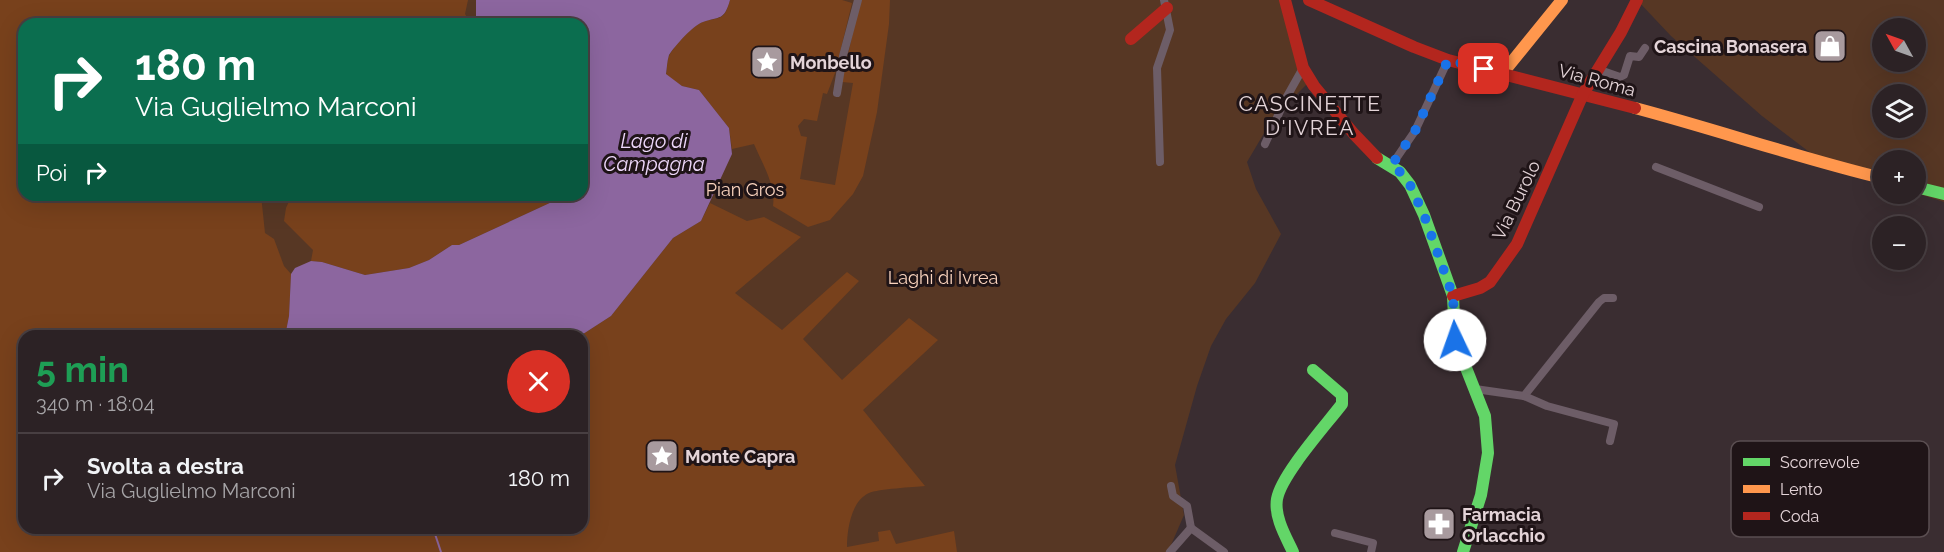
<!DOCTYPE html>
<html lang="it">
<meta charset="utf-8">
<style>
:root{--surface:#2c2225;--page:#382f32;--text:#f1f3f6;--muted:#a6a4a7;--line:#483f42}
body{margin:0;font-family:Raleway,sans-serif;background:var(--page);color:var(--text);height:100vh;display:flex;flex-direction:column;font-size:22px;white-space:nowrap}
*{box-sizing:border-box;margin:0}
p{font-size:20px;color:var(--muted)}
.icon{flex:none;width:33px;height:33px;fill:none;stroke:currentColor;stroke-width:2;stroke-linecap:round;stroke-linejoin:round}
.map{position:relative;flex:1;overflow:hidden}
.panel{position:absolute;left:18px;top:330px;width:570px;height:204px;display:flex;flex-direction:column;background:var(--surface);border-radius:18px;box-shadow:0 6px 24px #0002,0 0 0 2px var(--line)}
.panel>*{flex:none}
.top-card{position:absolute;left:18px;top:18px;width:570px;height:183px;border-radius:18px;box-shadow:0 6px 24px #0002,0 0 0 2px var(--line);background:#0b6e4f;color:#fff;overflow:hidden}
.needle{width:39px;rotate:310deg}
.tools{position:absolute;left:1872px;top:18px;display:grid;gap:12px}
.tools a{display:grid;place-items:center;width:54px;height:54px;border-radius:50%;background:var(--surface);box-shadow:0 6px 24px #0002,0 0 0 2px var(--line);font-size:30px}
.pin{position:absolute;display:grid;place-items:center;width:51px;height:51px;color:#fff;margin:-26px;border-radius:12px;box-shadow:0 3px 9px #0006}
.me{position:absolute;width:66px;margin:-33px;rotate:357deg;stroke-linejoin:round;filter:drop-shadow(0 0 4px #0008)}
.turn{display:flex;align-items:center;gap:21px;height:126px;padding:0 18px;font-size:27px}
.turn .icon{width:78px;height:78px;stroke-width:2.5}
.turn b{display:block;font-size:42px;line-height:51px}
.then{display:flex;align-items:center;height:57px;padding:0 18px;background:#0003;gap:12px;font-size:22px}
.round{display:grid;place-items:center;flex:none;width:63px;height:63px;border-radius:32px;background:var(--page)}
.overview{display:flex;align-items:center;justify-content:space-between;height:102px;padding:0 18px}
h1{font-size:36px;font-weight:700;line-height:45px;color:#1e9e55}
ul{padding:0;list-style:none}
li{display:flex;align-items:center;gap:18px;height:90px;padding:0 18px;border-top:2px solid var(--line)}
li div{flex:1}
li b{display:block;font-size:22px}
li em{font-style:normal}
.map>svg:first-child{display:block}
.green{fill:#573724;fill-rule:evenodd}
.forest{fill:#78411c}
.water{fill:#8c669f}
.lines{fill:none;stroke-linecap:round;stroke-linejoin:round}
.stream{stroke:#8c669f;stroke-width:2}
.street{stroke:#6d5d67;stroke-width:8}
.fast{stroke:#63d668;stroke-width:12}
.slow{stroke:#ff974d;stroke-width:12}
.jam{stroke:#b3261e;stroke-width:12}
.route{stroke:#1a73e8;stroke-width:10;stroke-dasharray:0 18}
.labels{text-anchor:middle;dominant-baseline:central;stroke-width:6;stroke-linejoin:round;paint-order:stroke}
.poi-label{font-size:18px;font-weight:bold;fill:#e4d4d8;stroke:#1f1417;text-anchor:start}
.street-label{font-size:18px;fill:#e4d4d8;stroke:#1f1417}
.park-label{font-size:18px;fill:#fad3bd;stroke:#1f1417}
.water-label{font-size:20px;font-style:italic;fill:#eed8fb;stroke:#1f1417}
.quarter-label{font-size:21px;letter-spacing:1.5px;fill:#e4d4d8;stroke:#1f1417}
.key{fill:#1f1417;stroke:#5a4e51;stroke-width:1.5}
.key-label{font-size:16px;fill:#e4d4d8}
</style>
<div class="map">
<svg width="1944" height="552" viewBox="0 0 1944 552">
<rect width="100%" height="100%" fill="#3a2d31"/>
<g class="green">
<path d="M 0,0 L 1287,0 L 1311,80 L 1273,118 L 1247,162 L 1256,189 L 1281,234 L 1255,283 L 1226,319 L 1211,346 L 1197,386 L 1175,465 L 1184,515 L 1168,552 L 0,552 ZM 24,24 L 582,24 L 582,195 L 24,195 ZM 24,336 L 582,336 L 582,528 L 24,528 Z"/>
<path d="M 1637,0 L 1944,0 L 1944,202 L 1916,193 L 1916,160 L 1882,160 L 1882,183 L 1829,167 L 1762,116 L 1671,36 ZM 1882,28 L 1916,28 L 1916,62 L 1882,62 ZM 1882,94 L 1916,94 L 1916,128 L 1882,128 Z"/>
</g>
<g class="forest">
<path d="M 0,0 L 468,0 L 465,14 L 471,24 L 24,24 L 24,195 L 261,195 L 265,233 L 274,239 L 284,266 L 291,274 L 289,316 L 285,336 L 24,336 L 24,528 L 582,528 L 582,336 L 580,336 L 611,316 L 673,238 L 701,221 L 710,203 L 747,221 L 764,217 L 801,237 L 735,293 L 782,330 L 847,272 L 859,281 L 803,339 L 842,380 L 909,318 L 938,340 L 863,410 L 925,486 C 914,487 878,489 869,493 C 851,501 847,530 847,547 L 879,541 L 878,532 L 890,530 L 896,544 L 954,531 L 957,552 L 0,552 Z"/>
<path d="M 730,0 L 842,0 L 852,3 L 835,73 L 827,94 L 823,93 L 817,121 L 804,119 L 798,126 L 801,136 L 807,137 L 800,179 L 835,185 L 853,83 L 842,82 L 860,0 L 890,0 L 889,24 L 877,112 L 863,176 L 853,194 L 830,220 L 808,227 L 773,206 C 776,185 762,163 754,144 L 732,149 L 729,128 L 699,90 L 682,86 L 666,75 C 667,69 667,61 669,56 C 674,46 693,25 703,22 C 720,16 724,22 730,0 Z"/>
<polygon points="292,195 567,195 459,245 452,245 429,260 409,268 365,275 322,262 311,261 313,250 284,221 286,208"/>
</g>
<path class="water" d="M 476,0 L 730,0 C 724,21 720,16 703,22 C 693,25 675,46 669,55 C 667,61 667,68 666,74 L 682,86 L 699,90 L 729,128 L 732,154 L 701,221 L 673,238 L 611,316 L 580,336 L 285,336 L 289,316 L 291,274 L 295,268 L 311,261 L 322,262 L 365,275 L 409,268 L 429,260 L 452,245 L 459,245 L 567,195 L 582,195 L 582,24 L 476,24 Z"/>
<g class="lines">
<polyline class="stream" points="433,528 441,552"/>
<g class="street">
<polyline points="1597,69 1620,77 1624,75 1630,56 1639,57 1645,48"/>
<polyline points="837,93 843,56 858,0"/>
<polyline points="1265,144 1285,100 1303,68"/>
<polyline points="1160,162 1157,68 1170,30 1164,0"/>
<polyline points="1391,166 1415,131 1448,60"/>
<polyline points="1656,167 1759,207"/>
<polyline points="1475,389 1524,396 1599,302 1604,298 1613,298"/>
<polyline points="1524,396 1547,406 1614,424 1610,441"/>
<polyline points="1171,486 1173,496 1187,506 1191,528"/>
<polyline points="1191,528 1224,552"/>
<polyline points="1335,533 1373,543 1371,552"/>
<polyline points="1170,552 1191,528"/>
</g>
<g class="fast">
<polyline points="1377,158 1400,172 1410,185 1424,215 1453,296 1455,340 1485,416 1488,453 1481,495 1463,552"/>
<polyline points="1916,187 1944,194"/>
<path d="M 1293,552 C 1286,537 1274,517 1277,499 C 1281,475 1326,425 1342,404 L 1342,395 L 1313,370"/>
</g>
<g class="slow">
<polyline points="1502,74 1562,0"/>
<path d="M 1635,108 C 1718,130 1799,158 1882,178"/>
</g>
<g class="jam">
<polyline points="1285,0 1303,68 1314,86 1354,134 1377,158"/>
<polyline points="1309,0 1414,47 1448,60 1635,108"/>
<polyline points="1131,39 1167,8"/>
<polyline points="1453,296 1480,288 1490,282 1517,244 1583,94 1621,32 1637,0"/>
</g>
</g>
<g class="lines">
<polyline class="route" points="1455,340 1453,296 1424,215 1410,185 1400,172 1391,166 1415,131 1448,60 1484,69"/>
</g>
<defs>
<g id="shop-square" transform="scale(1.725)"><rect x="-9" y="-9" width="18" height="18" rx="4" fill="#a89a9e" stroke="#1f1417"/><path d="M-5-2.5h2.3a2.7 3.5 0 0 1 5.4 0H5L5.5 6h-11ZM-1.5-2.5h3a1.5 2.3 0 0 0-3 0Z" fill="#fff"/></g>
<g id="sight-square" transform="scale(1.725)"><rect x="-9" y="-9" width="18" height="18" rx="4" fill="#a89a9e" stroke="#1f1417"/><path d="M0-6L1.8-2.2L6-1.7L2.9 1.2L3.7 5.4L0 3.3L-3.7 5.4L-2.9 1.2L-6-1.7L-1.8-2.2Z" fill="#fff"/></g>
<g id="pharmacy-square" transform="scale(1.725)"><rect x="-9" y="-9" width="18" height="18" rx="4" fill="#a89a9e" stroke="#1f1417"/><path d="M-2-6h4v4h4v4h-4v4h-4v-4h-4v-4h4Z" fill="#fff"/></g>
</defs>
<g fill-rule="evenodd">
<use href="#shop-square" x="1830" y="46"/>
<use href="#sight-square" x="767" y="62"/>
<use href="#sight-square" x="662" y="456"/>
<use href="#pharmacy-square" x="1439" y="524"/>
</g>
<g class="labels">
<g class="poi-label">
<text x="1807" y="46" text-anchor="end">Cascina Bonasera</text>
<text x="790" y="62">Monbello</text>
<text x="685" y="456">Monte Capra</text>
<text x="1462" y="514">Farmacia<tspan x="1462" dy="21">Orlacchio</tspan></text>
</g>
<g class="street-label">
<text transform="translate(1597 80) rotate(15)">Via Roma</text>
<text transform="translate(1516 200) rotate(-64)">Via Burolo</text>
</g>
<g class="park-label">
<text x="745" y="189">Pian Gros</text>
<text x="943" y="277">Laghi di Ivrea</text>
</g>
<g class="water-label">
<text x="654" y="141">Lago di<tspan x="654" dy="23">Campagna</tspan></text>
</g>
<g class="quarter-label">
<text x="1310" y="103">CASCINETTE<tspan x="1310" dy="24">D'IVREA</tspan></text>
</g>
</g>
<rect x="1731" y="441" width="198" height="96" rx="9" class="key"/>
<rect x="1743" y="458" width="27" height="8" fill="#63d668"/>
<rect x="1743" y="485" width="27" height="8" fill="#ff974d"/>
<rect x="1743" y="512" width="27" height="8" fill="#b3261e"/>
<g class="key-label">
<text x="1780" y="468">Scorrevole</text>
<text x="1780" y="495">Lento</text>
<text x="1780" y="522">Coda</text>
</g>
</svg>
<div class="tools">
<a><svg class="needle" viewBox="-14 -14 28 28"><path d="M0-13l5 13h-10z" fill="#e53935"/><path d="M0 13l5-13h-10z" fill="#a6a4a7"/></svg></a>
<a><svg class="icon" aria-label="layers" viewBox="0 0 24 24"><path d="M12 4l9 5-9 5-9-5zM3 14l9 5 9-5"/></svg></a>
<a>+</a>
<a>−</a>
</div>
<div class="pin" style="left:1484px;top:69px;background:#d93025"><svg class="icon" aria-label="arrive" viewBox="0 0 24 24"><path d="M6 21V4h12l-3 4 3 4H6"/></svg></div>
<svg class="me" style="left:1455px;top:340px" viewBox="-20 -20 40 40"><circle r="19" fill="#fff"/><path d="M0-13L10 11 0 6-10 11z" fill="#1a73e8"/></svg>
<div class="top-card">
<div class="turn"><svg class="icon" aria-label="right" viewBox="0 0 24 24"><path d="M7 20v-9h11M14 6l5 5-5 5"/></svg><div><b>180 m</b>Via Guglielmo Marconi</div></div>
<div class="then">Poi<svg class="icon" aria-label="right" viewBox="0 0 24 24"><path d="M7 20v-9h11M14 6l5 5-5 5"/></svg></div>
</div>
<section class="panel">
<div class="overview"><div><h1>5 min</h1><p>340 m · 18:04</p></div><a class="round" style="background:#d93025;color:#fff"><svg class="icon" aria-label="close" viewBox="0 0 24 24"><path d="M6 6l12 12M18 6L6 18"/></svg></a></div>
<ul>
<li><svg class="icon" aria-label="right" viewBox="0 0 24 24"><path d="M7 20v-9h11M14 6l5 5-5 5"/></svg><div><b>Svolta a destra</b><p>Via Guglielmo Marconi</p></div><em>180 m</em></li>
</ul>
</section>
</div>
